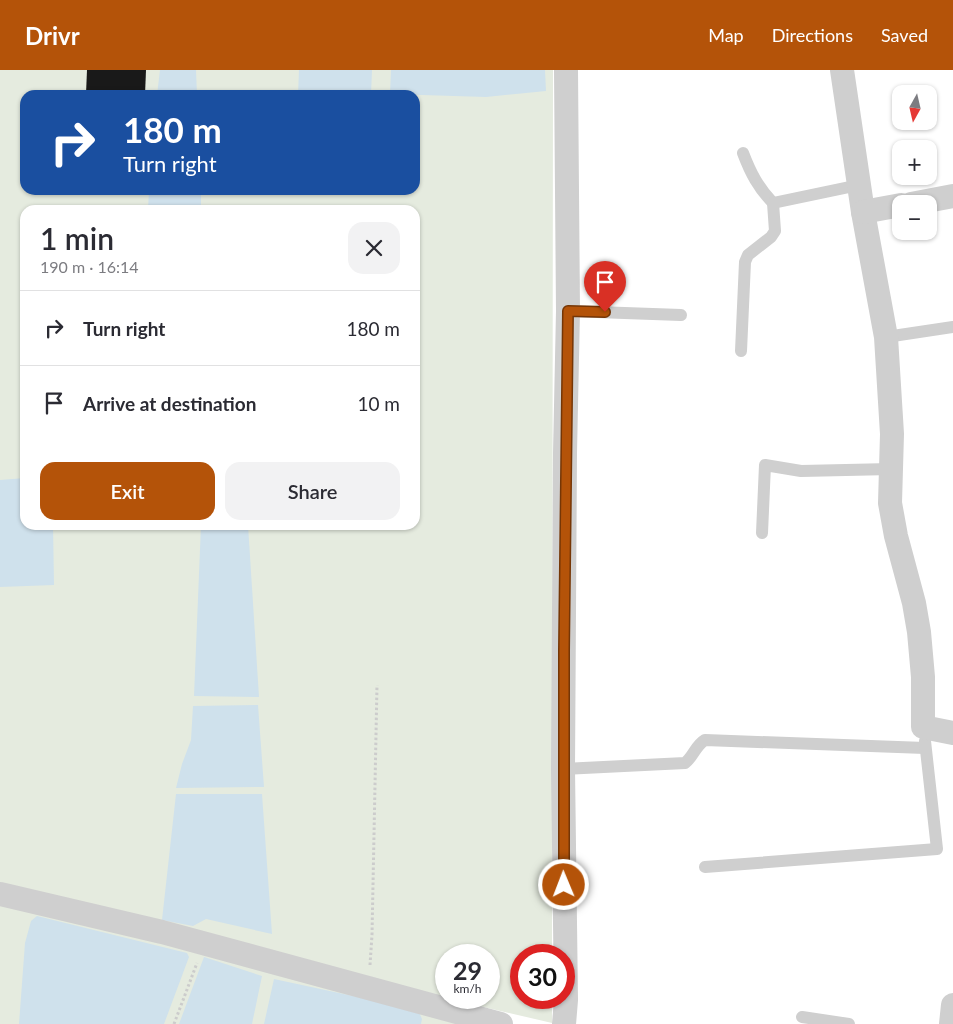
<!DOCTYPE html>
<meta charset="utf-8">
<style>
:root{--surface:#fff;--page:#f2f2f3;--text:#2b2b33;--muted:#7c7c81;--line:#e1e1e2;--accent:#b45309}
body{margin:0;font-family:Lato,sans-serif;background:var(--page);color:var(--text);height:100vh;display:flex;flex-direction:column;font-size:19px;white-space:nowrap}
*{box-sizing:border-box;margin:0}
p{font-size:16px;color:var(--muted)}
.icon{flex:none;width:28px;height:28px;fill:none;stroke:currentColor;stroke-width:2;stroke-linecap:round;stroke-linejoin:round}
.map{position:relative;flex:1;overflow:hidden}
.side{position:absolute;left:20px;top:135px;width:400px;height:325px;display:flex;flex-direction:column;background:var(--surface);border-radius:15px;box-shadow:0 1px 4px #0004}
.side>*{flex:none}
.banner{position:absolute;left:20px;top:20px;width:400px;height:105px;border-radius:15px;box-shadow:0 1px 4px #0004;background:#1a4fa0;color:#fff;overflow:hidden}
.needle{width:32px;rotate:188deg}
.fabs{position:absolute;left:892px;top:15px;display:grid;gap:10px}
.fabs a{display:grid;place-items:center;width:45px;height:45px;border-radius:10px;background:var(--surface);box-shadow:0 1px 4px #0004;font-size:25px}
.speed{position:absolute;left:435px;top:874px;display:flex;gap:10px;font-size:25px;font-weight:700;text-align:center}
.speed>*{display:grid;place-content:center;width:65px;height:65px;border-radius:50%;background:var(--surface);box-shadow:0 1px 4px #0004;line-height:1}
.speed small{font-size:12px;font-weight:400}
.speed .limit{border:8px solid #d22;background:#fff;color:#111}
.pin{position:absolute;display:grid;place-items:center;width:42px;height:42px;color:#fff;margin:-51px -21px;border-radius:50% 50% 50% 0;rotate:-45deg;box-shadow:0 0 5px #0007}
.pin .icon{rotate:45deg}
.me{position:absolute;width:55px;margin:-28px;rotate:359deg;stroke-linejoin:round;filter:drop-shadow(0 0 4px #0008)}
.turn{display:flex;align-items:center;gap:18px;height:105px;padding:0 20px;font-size:22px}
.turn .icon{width:65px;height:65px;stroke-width:2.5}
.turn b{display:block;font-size:35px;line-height:42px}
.round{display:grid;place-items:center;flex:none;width:52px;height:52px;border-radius:15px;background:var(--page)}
.headline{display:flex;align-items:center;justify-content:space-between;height:85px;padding:0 20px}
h1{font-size:30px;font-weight:600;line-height:38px}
.action{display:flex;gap:10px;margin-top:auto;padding:10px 20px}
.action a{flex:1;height:58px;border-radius:15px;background:var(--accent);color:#fff;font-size:20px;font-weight:600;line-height:58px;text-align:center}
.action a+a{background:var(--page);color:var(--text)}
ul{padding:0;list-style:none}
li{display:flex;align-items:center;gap:15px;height:75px;padding:0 20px;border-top:1px solid var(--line)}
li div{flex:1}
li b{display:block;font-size:19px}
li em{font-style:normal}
header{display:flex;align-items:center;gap:30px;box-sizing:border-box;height:70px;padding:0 25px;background:var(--accent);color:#fff}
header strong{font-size:24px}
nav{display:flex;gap:28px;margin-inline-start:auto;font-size:18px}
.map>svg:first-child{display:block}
.green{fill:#e5ebdf;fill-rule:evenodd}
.water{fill:#cfe1ec}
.building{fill:#191919}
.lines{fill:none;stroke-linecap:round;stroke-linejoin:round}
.path{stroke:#ccc;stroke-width:3;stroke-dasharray:2.5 2.5;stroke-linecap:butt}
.lane{stroke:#cfcfcf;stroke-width:12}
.street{stroke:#cfcfcf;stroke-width:24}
.route-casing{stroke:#753606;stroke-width:12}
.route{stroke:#b45309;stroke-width:9}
</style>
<header>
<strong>Drivr</strong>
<nav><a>Map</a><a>Directions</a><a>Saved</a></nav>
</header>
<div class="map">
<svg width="953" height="954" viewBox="0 0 953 954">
<rect width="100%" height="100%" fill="#fff"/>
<g class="green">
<path d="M 0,0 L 553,0 L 552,885 L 521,885 L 521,928 L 552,928 L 552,953 L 360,908 L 0,817 ZM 25,25 L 415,25 L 415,120 L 25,120 ZM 25,140 L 415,140 L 415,455 L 25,455 ZM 446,885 L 489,885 L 489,928 L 446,928 Z"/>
<polygon points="0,831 484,954 0,954"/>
</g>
<g class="water">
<polygon points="160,0 196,0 197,25 157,25"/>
<polygon points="299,0 372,0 371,25 298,25"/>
<polygon points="391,0 545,0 546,21 486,27 390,24"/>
<polygon points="149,120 201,120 201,140 148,140"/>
<polygon points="316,135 325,137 325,140 228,140"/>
<polygon points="25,408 25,455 53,455 54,515 0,517 0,410"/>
<polygon points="201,455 248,455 259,627 194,626"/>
<polygon points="258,635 264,717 176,718 182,694 191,670 193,636"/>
<polygon points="176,724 262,724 272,864 206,849 193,856 162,850"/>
<polygon points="37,846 187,883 189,887 164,954 19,954 25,873 31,851"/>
<polygon points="204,887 262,906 252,954 179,954"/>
<polygon points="274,909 418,940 422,949 421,954 264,954"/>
</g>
<polygon class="building" points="87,0 146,0 145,25 86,24"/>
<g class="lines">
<g class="path">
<polyline points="370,895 372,865 377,615"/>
<polyline points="174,954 197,893"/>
</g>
<g class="lane">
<path d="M 743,83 C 751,104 758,117 773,133 L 859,115"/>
<polyline points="568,241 681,245"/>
<polyline points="886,267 953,257"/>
<polyline points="741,281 745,192 748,185 771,167 775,161 773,133"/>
<polyline points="762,463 765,395 801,401 891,399"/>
<path d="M 563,699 L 685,693 C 694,686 695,676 705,670 L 925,678"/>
<polyline points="705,797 937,779 925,671"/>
<polyline points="802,947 849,954"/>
</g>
<g class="street">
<polyline points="842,0 863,142 886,267 892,364 890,433 896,466 914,533 919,562 923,607 923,657 953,663"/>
<polyline points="911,134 953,126"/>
<polyline points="863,142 901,135"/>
<polyline points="0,824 162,862 501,954"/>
<polyline points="564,954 566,930 563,699 565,383 568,241 566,0"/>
<polyline points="951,954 953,935"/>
</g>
</g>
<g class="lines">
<g class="route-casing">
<polyline id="route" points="564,815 564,581 568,241 605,242"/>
</g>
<use href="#route" class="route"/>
</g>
</svg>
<div class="fabs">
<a><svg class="needle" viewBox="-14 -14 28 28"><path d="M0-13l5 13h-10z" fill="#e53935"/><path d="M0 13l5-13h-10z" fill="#7c7c81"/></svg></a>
<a>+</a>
<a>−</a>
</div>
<div class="speed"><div>29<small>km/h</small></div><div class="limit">30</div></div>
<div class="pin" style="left:605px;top:242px;background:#d93025"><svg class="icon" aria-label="arrive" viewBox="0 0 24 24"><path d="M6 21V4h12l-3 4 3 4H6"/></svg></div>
<svg class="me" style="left:564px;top:815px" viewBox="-20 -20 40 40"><circle r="17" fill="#b45309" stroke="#fff" stroke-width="3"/><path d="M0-11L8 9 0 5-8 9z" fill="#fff"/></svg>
<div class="banner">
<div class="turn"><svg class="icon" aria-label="right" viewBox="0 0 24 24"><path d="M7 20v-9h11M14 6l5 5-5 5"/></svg><div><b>180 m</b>Turn right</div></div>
</div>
<section class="side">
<div class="headline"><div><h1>1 min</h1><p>190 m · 16:14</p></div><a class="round"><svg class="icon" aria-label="close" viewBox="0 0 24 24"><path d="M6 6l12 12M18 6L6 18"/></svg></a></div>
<ul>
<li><svg class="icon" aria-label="right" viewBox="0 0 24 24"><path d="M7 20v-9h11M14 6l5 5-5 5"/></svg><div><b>Turn right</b></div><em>180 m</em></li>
<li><svg class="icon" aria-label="arrive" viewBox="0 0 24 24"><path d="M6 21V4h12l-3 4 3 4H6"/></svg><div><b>Arrive at destination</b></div><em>10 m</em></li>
</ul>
<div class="action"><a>Exit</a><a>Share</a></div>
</section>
</div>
